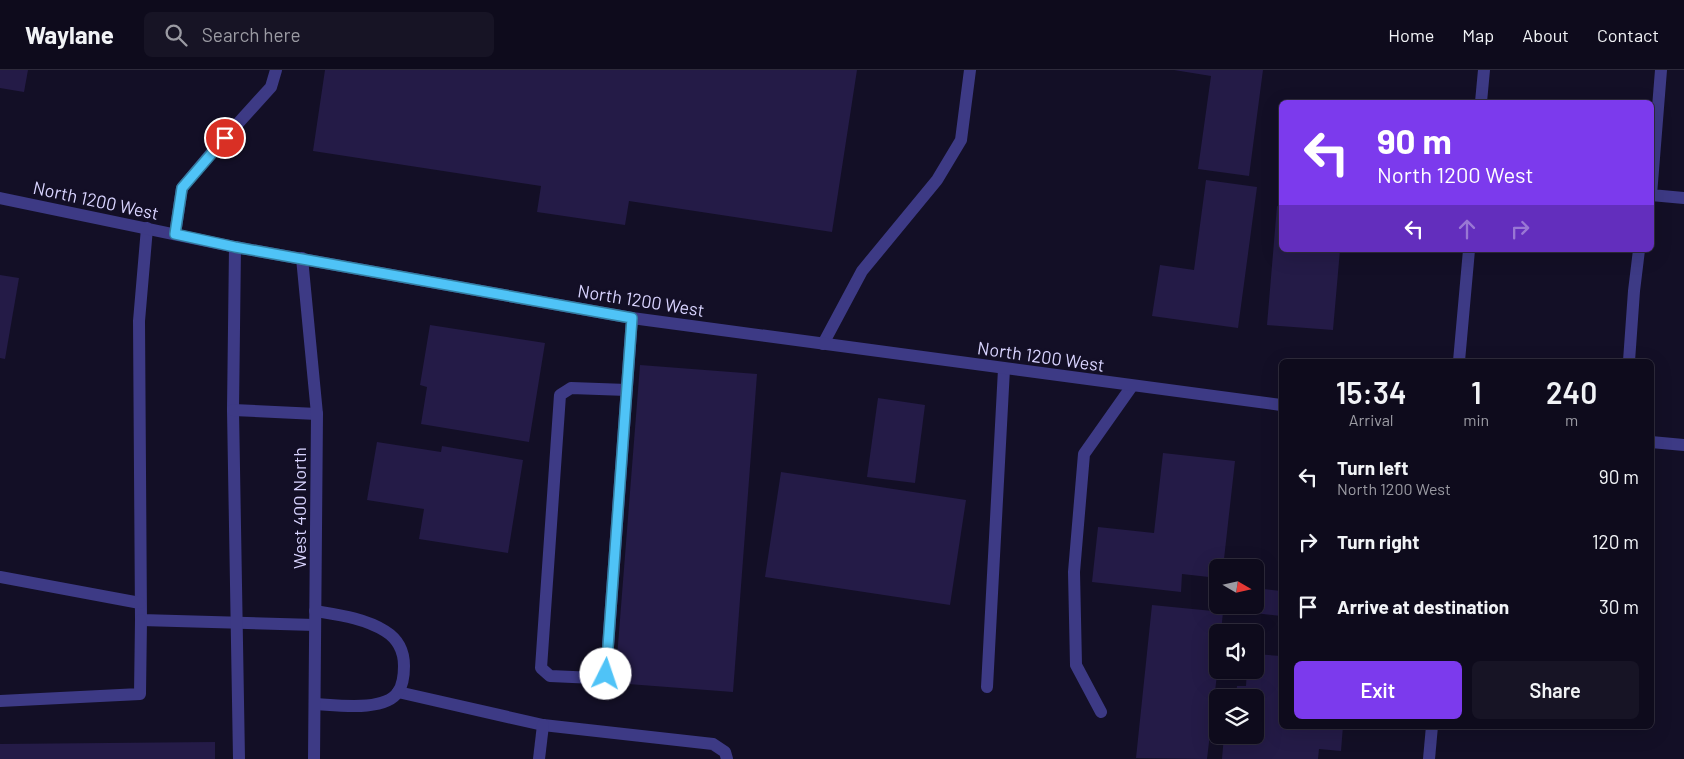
<!DOCTYPE html>
<style>
:root{--surface:#0e0b1c;--page:#171425;--text:#f1f3f6;--muted:#9b9ba3;--line:#2e2b3b;--accent:#7c3aed}
body{margin:0;font-family:Barlow,sans-serif;background:var(--page);color:var(--text);height:100vh;display:flex;flex-direction:column;font-size:19px;white-space:nowrap}
*{box-sizing:border-box;margin:0}
p{font-size:16px;color:var(--muted)}
.icon{flex:none;width:28px;height:28px;fill:none;stroke:currentColor;stroke-width:2;stroke-linecap:round;stroke-linejoin:round}
.map{position:relative;flex:1;overflow:hidden}
.side{position:absolute;left:1279px;top:289px;width:375px;height:370px;display:flex;flex-direction:column;background:var(--surface);border-radius:8px;box-shadow:0 5px 20px #0002,0 0 0 1px var(--line)}
.side>*{flex:none}
.hud{position:absolute;left:1279px;top:30px;width:375px;height:152px;border-radius:8px;box-shadow:0 5px 20px #0002,0 0 0 1px var(--line);background:#7c3aed;color:#fff;overflow:hidden}
.needle{width:32px;rotate:99deg}
.fabs{position:absolute;left:1209px;top:489px;display:grid;gap:10px}
.fabs a{display:grid;place-items:center;width:55px;height:55px;border-radius:8px;background:var(--surface);box-shadow:0 5px 20px #0002,0 0 0 1px var(--line);font-size:25px}
.pin{position:absolute;display:grid;place-items:center;width:42px;height:42px;color:#fff;margin:-21px;border:2px solid #fff;border-radius:50%;box-shadow:0 1px 5px #0007}
.me{position:absolute;width:55px;margin:-28px;rotate:4deg;stroke-linejoin:round;filter:drop-shadow(0 0 4px #0008)}
.turn{display:flex;align-items:center;gap:18px;height:105px;padding:0 15px;font-size:22px}
.turn .icon{width:65px;height:65px;stroke-width:2.5}
.turn b{display:block;font-size:35px;line-height:42px}
.lanes{display:flex;align-items:center;height:48px;padding:0 15px;background:#0003;justify-content:center;gap:25px;direction:ltr}
.lanes .off{opacity:.35}
.eta{display:flex;justify-content:space-evenly;align-items:center;height:85px;text-align:center}
.eta b{font-size:30px;font-weight:600;line-height:35px}
.cta{display:flex;gap:10px;margin-top:auto;padding:10px 15px}
.cta a{flex:1;height:58px;border-radius:8px;background:var(--accent);color:#fff;font-size:20px;font-weight:600;line-height:58px;text-align:center}
.cta a+a{background:var(--page);color:var(--text)}
ul{padding:0;list-style:none}
li{display:flex;align-items:center;gap:15px;height:65px;padding:0 15px}
li div{flex:1}
li b{display:block;font-size:19px}
li em{font-style:normal}
header{display:flex;align-items:center;gap:30px;box-sizing:border-box;height:70px;padding:0 25px;background:var(--surface);border-bottom:1px solid var(--line)}
header strong{font-size:24px}
nav{display:flex;gap:28px;margin-inline-start:auto;font-size:18px}
.search{width:350px;height:45px;background:var(--page);display:flex;align-items:center;gap:12px;box-sizing:border-box;padding:0 18px;border-radius:8px;color:var(--muted);font-size:19px}
.map>svg:first-child{display:block}
.building{fill:#241b47}
.lines{fill:none;stroke-linecap:round;stroke-linejoin:round}
.lane{stroke:#3d3a85;stroke-width:12}
.street{stroke:#3d3a85;stroke-width:12}
.route-casing{stroke:#337fa1;stroke-width:12}
.route{stroke:#4fc3f7;stroke-width:9}
.labels{text-anchor:middle;dominant-baseline:central;stroke-width:5;stroke-linejoin:round;paint-order:stroke}
.street-label{font-size:18px;fill:#d9d4ff;stroke:#130f26}
</style>
<header>
<strong>Waylane</strong>
<div class="search"><svg class="icon" aria-label="search" viewBox="0 0 24 24"><circle cx="10" cy="10" r="6"/><path d="M15 15l6 6"/></svg>Search here</div>
<nav><a>Home</a><a>Map</a><a>About</a><a>Contact</a></nav>
</header>
<div class="map">
<svg width="1684" height="689" viewBox="0 0 1684 689">
<rect width="100%" height="100%" fill="#130f26"/>
<g class="building">
<polygon points="0,0 28,0 24,22 0,18"/>
<polygon points="325,0 857,0 832,162 629,131 625,155 537,142 541,116 313,81"/>
<polygon points="1174,0 1263,0 1249,106 1198,99 1211,6"/>
<polygon points="1206,110 1257,117 1238,258 1152,246 1160,195 1194,200"/>
<polygon points="1277,136 1281,137 1281,180 1340,180 1333,260 1267,255"/>
<polygon points="0,205 19,208 5,289 0,288"/>
<polygon points="430,255 545,273 529,372 421,354 427,317 420,315"/>
<polygon points="640,295 757,304 733,622 615,613"/>
<polygon points="878,328 925,335 915,413 867,407"/>
<polygon points="377,372 441,382 442,376 523,390 508,483 419,469 424,439 367,430"/>
<polygon points="1163,383 1235,391 1223,498 1218,498 1218,508 1182,504 1181,522 1092,512 1098,457 1154,463"/>
<polygon points="781,402 966,430 950,535 765,507"/>
<polygon points="1255,518 1281,521 1281,546 1245,542 1246,535 1255,535"/>
<polygon points="1152,535 1223,542 1221,562 1218,562 1218,596 1207,689 1136,688"/>
<polygon points="1255,584 1281,586 1281,656 1343,656 1341,681 1319,679 1318,689 1222,689 1224,665 1255,665 1255,628 1236,628 1237,616 1246,616 1247,600 1255,600"/>
<polygon points="215,672 215,689 0,689 0,674"/>
</g>
<g class="lines">
<g class="lane">
<polyline points="147,158 139,251 141,550 315,555"/>
<polyline points="175,164 182,118 213,81 271,17 276,0"/>
<polyline points="235,177 233,340 239,689"/>
<polyline points="823,274 862,201 937,110 961,70 970,0"/>
<polyline points="627,320 571,318 560,325 541,598 550,606 595,608 606,604 632,248"/>
<polyline points="233,340 317,344"/>
<polyline points="0,507 140,533"/>
<polyline points="987,617 1004,299"/>
<polyline points="398,622 543,655 713,674 725,682 727,689"/>
<polyline points="0,631 140,624 141,550"/>
<path d="M 315,634 C 337,635 385,642 398,622 C 403,615 404,604 404,596 C 404,581 398,569 385,561 C 364,548 339,545 315,541"/>
<polyline points="1101,642 1076,595 1074,502 1084,384 1132,316"/>
<polyline points="539,689 543,655"/>
</g>
<g class="street">
<polyline points="1661,0 1651,125 1684,128"/>
<polyline points="1481,32 1484,0"/>
<polyline points="0,128 235,177 632,248 1281,335"/>
<polyline points="302,188 317,344 314,689"/>
<polyline points="1459,291 1469,180"/>
<polyline points="1629,291 1634,221 1639,180"/>
<polyline points="1651,372 1684,375"/>
<polyline points="1429,689 1432,656"/>
</g>
</g>
<g class="lines">
<g class="route-casing">
<polyline id="route" points="225,68 182,118 175,164 235,177 632,248 606,604"/>
</g>
<use href="#route" class="route"/>
</g>
<g class="labels">
<g class="street-label">
<text transform="translate(96 130) rotate(12)">North 1200 West</text>
<text transform="translate(641 230) rotate(9)">North 1200 West</text>
<text transform="translate(1041 286) rotate(8)">North 1200 West</text>
<text transform="translate(299 438) rotate(-90)">West 400 North</text>
</g>
</g>
</svg>
<div class="fabs">
<a><svg class="needle" viewBox="-14 -14 28 28"><path d="M0-13l5 13h-10z" fill="#e53935"/><path d="M0 13l5-13h-10z" fill="#9b9ba3"/></svg></a>
<a><svg class="icon" aria-label="sound" viewBox="0 0 24 24"><path d="M4 9h4l5-4v14l-5-4H4zM17 9q2 3 0 6"/></svg></a>
<a><svg class="icon" aria-label="layers" viewBox="0 0 24 24"><path d="M12 4l9 5-9 5-9-5zM3 14l9 5 9-5"/></svg></a>
</div>
<div class="pin" style="left:225px;top:68px;background:#d93025"><svg class="icon" aria-label="arrive" viewBox="0 0 24 24"><path d="M6 21V4h12l-3 4 3 4H6"/></svg></div>
<svg class="me" style="left:606px;top:604px" viewBox="-20 -20 40 40"><circle r="19" fill="#fff"/><path d="M0-13L10 11 0 6-10 11z" fill="#4fc3f7"/></svg>
<div class="hud">
<div class="turn"><svg class="icon" aria-label="left" viewBox="0 0 24 24"><path d="M17 20v-9H6M10 6l-5 5 5 5"/></svg><div><b>90 m</b>North 1200 West</div></div>
<div class="lanes"><svg class="icon" aria-label="left" viewBox="0 0 24 24"><path d="M17 20v-9H6M10 6l-5 5 5 5"/></svg><svg class="icon off" aria-label="ahead" viewBox="0 0 24 24"><path d="M12 20V5M6 11l6-6 6 6"/></svg><svg class="icon off" aria-label="right" viewBox="0 0 24 24"><path d="M7 20v-9h11M14 6l5 5-5 5"/></svg></div>
</div>
<section class="side">
<div class="eta">
<div><b>15:34</b><p>Arrival</p></div>
<div><b>1</b><p>min</p></div>
<div><b>240</b><p>m</p></div>
</div>
<ul>
<li><svg class="icon" aria-label="left" viewBox="0 0 24 24"><path d="M17 20v-9H6M10 6l-5 5 5 5"/></svg><div><b>Turn left</b><p>North 1200 West</p></div><em>90 m</em></li>
<li><svg class="icon" aria-label="right" viewBox="0 0 24 24"><path d="M7 20v-9h11M14 6l5 5-5 5"/></svg><div><b>Turn right</b></div><em>120 m</em></li>
<li><svg class="icon" aria-label="arrive" viewBox="0 0 24 24"><path d="M6 21V4h12l-3 4 3 4H6"/></svg><div><b>Arrive at destination</b></div><em>30 m</em></li>
</ul>
<div class="cta"><a>Exit</a><a>Share</a></div>
</section>
</div>
